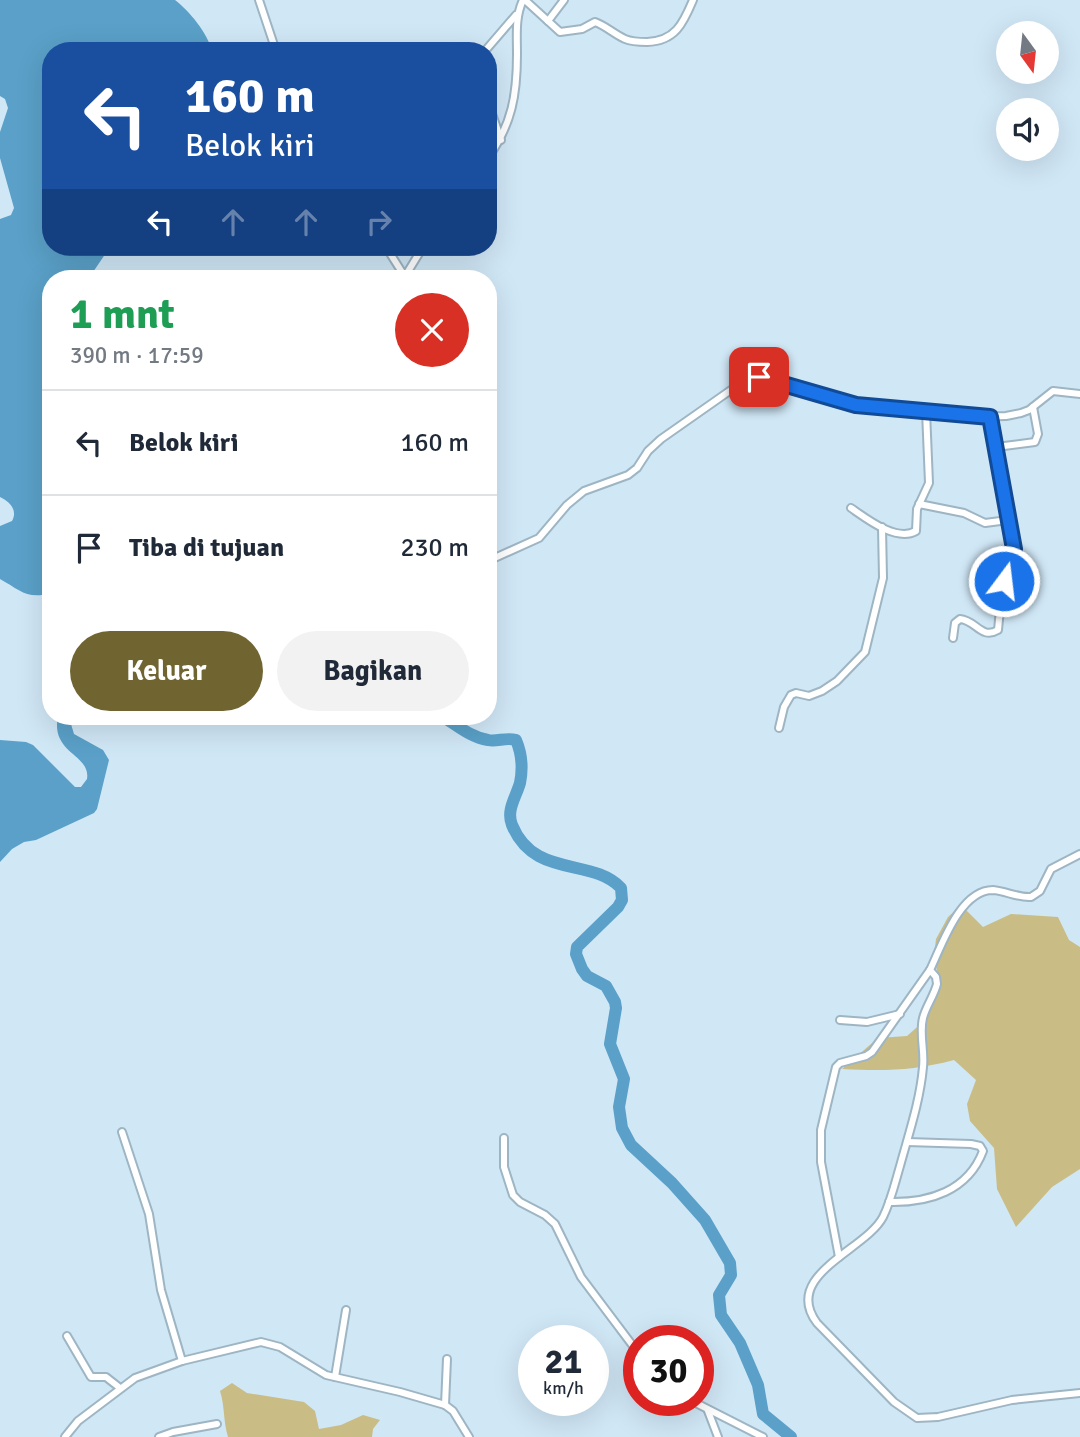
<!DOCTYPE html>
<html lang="id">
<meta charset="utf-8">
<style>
:root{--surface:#fff;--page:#f2f2f3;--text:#1f2937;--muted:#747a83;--line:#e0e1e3;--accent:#706431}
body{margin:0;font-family:Signika,sans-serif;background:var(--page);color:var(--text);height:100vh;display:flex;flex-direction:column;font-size:26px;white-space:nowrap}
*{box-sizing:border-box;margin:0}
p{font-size:23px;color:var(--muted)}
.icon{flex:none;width:38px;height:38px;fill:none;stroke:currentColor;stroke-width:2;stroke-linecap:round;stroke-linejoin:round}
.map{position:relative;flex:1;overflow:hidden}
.drawer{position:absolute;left:42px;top:270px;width:455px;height:455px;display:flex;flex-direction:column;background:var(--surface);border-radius:28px;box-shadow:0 7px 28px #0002}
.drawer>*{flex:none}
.guide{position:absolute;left:42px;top:42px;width:455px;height:214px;border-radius:28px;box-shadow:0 7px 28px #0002;background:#1a4fa0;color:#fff;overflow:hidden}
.needle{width:46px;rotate:165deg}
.fabs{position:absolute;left:996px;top:21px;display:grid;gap:14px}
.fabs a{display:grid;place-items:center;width:63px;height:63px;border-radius:50%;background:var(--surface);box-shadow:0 7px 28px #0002;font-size:35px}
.speed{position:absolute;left:518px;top:1325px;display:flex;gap:14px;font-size:35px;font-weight:700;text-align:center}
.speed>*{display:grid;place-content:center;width:91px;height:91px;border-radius:50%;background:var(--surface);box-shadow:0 7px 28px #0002;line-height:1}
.speed small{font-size:18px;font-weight:400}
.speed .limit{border:10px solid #d22;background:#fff;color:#111}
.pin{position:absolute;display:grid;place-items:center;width:60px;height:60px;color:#fff;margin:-30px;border-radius:14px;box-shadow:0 4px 10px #0006}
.me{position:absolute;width:77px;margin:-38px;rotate:15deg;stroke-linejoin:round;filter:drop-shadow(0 0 5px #0008)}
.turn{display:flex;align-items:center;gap:24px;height:147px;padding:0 28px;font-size:32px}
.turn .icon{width:91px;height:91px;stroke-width:2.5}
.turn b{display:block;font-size:49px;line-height:60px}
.lanes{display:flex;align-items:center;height:66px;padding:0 28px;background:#0003;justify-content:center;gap:35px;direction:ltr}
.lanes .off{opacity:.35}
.round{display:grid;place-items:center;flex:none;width:74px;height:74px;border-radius:37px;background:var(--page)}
.summary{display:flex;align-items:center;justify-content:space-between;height:119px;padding:0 28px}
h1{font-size:42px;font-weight:700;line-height:52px;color:#1e9e55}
.button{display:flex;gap:14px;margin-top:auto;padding:14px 28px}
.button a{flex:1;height:80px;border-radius:42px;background:var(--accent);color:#fff;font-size:28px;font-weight:700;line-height:80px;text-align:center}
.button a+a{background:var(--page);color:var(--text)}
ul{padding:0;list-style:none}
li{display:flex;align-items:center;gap:21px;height:105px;padding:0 28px;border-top:2px solid var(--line)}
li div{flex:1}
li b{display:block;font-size:26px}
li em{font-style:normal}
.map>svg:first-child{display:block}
.green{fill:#cabc85}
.water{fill:#5aa0c8}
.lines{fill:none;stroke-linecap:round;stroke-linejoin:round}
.river{stroke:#5aa0c8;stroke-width:12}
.street-casing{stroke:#9eb5c3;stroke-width:10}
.street{stroke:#fff;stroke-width:6}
.route-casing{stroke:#114b97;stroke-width:18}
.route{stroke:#1a73e8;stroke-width:12}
</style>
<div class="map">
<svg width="1080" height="1437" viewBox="0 0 1080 1437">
<rect width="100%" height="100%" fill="#d0e7f6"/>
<g class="green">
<path d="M 961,905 L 983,927 L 1011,914 L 1058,917 L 1069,940 L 1080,947 L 1080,1169 L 1052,1187 L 1016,1227 L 997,1189 L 994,1148 L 970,1121 L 967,1104 L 976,1080 L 954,1060 C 912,1071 884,1071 842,1069 L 878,1038 L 907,1036 L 925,1020 L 939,981 L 934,956 L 936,939 L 948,917 Z"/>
<path d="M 232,1383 L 247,1393 L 304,1402 L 315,1411 L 319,1429 L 341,1425 L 363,1415 L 380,1420 L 373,1429 L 372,1437 L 228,1437 C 223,1420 225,1407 220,1391 Z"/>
</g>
<g class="water">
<path d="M 0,0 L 175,0 C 190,12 207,32 212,51 L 51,51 L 51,247 L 110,247 L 89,278 L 51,278 L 51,432 C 43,442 41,452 51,462 L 51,593 C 27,600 20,590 0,579 L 0,526 L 12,521 C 18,510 10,502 0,497 L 0,219 L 11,215 L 14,208 L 0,158 L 0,132 L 8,108 L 5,99 L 0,96 Z"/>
<path d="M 58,716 L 77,716 L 71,724 L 74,734 L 103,750 L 109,760 L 97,809 L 94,813 L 36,840 L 24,842 L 12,849 L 0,862 L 0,740 L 26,742 L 33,745 L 75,787 L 81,787 L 87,779 C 91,754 50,754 58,716 Z"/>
<polygon points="301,716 365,716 340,721"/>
</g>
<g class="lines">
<path class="river" d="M 442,716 C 457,725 470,737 488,740 C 497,742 506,737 516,740 C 522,754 523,768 520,783 C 516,797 506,810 512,825 C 534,879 592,857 621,888 L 622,900 L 618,907 L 577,947 L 576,954 L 582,969 L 587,976 L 606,986 L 615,1002 L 616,1008 L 610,1044 L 624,1079 L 619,1107 L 622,1128 L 631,1145 L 672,1183 L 705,1220 L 730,1263 L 731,1275 L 719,1295 L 721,1315 L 740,1343 L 758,1385 L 763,1414 L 791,1437"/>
<g class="street-casing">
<g id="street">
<polyline points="259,0 276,51"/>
<path d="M 525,0 L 560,32 L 582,29 L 595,22 C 606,26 614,34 625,39 C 632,42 639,42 647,42 C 675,41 683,24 693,0"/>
<polyline points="548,21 564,0"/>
<polyline points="485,51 516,15"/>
<polyline points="488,102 501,140"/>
<path d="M 488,158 C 512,124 517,95 517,54 C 517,35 515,17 523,0"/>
<polyline points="386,247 405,277"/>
<polyline points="404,278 423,247"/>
<polyline points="996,447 1035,442 1038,434 1033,407"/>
<polyline points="919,504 964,513 985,523 1008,520"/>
<path d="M 851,508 C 867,519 896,542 916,531 L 917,509 L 929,483 L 926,411"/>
<polyline points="488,561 539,538 567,505 584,491 628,475 637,468 648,451 661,439 748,378 764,378 856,405 975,417 1006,416 1021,413 1029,410 1053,391 1080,394"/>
<path d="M 953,638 L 955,623 L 960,619 C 976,620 981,640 998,630 L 1002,589 L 1012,561 L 1014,549 L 990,417"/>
<polyline points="779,728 784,707 791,695 796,693 809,696 822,691 837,681 865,652 883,578 882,527"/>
<path d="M 1080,854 L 1051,869 L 1040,891 L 1031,897 C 1018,898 1006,891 993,890 C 960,890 942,945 930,970 L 936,977 L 937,984 C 934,996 926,1006 923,1018 C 919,1034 925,1051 923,1067 C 920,1101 909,1133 900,1166 C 895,1183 891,1201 883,1217 C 866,1250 781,1275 817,1323 L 894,1402 L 917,1418 L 938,1417 L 1012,1400 L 1080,1393"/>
<polyline points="840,1020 867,1022 900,1014"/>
<polyline points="122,1132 149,1214 161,1290 182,1361"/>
<polyline points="504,1138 504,1167 513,1195 520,1202 545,1215 555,1224 581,1277 639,1354"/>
<path d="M 889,1202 C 929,1203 968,1191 983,1151 L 980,1146 L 971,1144 L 907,1142"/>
<polyline points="839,1257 821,1162 821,1130 836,1067 840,1063 866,1056 872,1052 930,970"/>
<polyline points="67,1336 91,1377 106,1377 120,1388"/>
<polyline points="335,1377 346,1310"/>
<polyline points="690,1400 763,1437"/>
<polyline points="445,1405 447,1359"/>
<polyline points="708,1411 718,1437"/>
<polyline points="65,1437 78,1421 135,1378 182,1361 261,1342 280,1347 326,1375 400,1392 445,1405 453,1411 469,1437"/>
<polyline points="159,1437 173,1432 217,1424"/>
</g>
</g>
<use href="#street" class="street"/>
</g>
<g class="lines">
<g class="route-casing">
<polyline id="route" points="759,377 856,405 990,417 1014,549 1004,581"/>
</g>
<use href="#route" class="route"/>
</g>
</svg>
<div class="fabs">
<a><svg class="needle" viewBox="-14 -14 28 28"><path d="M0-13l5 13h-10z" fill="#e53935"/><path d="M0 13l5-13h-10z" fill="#747a83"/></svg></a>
<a><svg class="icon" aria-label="sound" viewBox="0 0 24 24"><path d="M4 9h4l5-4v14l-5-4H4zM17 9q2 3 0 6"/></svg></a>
</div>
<div class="speed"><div>21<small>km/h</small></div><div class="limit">30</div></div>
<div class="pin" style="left:759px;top:377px;background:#d93025"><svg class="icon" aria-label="arrive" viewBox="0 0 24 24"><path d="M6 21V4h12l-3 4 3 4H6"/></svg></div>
<svg class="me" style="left:1004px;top:581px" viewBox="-20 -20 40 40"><circle r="17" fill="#1a73e8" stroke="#fff" stroke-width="3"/><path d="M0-11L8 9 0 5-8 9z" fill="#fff"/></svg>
<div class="guide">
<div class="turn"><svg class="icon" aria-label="left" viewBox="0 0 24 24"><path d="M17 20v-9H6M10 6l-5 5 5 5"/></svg><div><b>160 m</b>Belok kiri</div></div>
<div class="lanes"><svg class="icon" aria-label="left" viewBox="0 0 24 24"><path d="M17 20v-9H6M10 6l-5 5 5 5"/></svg><svg class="icon off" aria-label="ahead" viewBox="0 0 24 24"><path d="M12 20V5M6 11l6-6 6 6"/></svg><svg class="icon off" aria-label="ahead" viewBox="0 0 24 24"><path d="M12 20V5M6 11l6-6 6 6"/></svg><svg class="icon off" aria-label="right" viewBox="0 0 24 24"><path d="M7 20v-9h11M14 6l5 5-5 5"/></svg></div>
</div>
<section class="drawer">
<div class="summary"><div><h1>1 mnt</h1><p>390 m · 17:59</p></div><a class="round" style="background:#d93025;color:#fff"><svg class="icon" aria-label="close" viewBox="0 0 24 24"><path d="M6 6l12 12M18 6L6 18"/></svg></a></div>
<ul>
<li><svg class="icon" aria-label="left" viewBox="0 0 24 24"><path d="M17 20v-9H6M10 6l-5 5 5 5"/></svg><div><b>Belok kiri</b></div><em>160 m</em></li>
<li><svg class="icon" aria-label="arrive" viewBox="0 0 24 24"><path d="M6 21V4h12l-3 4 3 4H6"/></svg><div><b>Tiba di tujuan</b></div><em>230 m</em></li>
</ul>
<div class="button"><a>Keluar</a><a>Bagikan</a></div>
</section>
</div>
